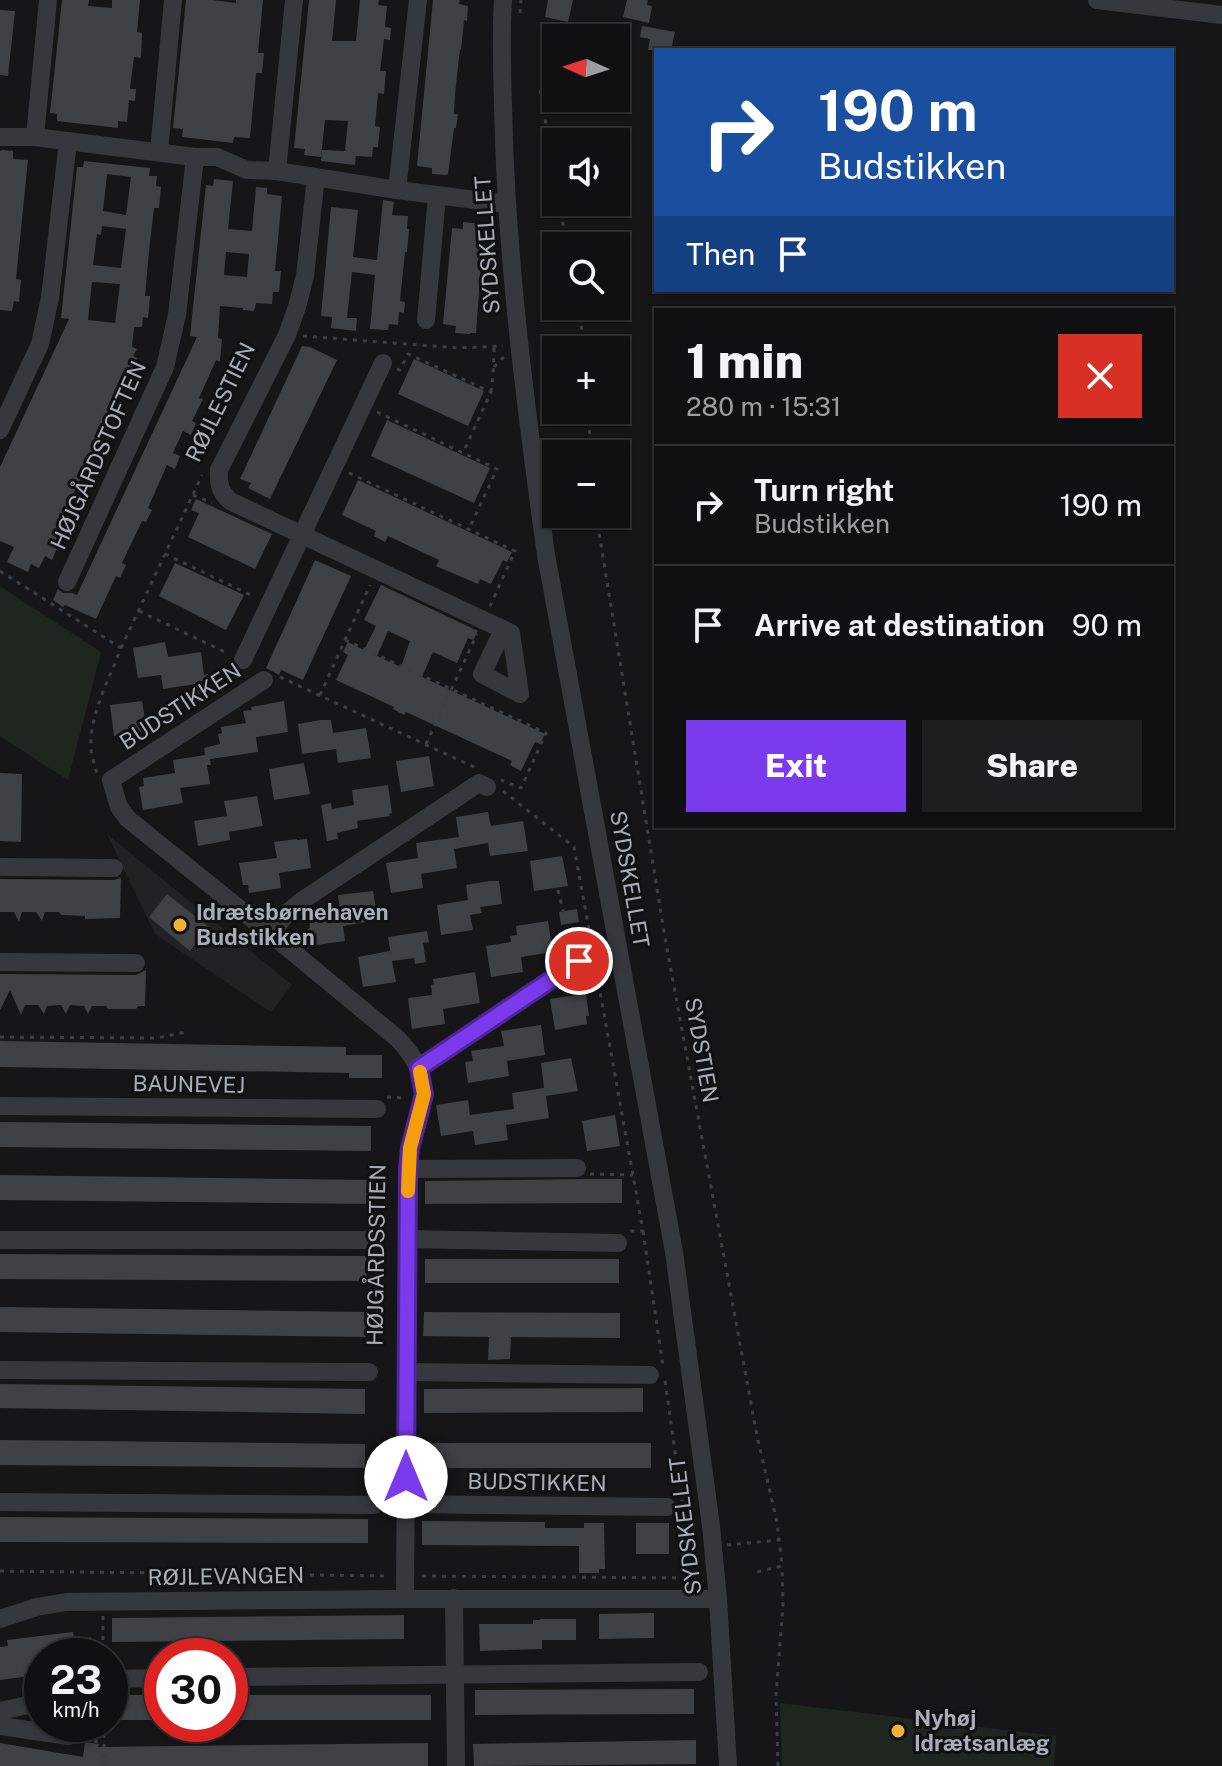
<!DOCTYPE html>
<meta charset="utf-8">
<style>
:root{--surface:#101012;--page:#1e1e20;--text:#f1f3f6;--muted:#9c9d9f;--line:#303032;--accent:#7c3aed}
body{margin:0;font-family:"Public Sans",sans-serif;background:var(--page);color:var(--text);height:100vh;display:flex;flex-direction:column;font-size:30px;white-space:nowrap}
*{box-sizing:border-box;margin:0}
p{font-size:26px;color:var(--muted)}
.icon{flex:none;width:44px;height:44px;fill:none;stroke:currentColor;stroke-width:2;stroke-linecap:round;stroke-linejoin:round}
.map{position:relative;flex:1;overflow:hidden}
.panel{position:absolute;left:654px;top:308px;width:520px;height:520px;display:flex;flex-direction:column;background:var(--surface);border-radius:0px;box-shadow:0 2px 6px #0004,0 0 0 2px var(--line)}
.panel>*{flex:none}
.banner{position:absolute;left:654px;top:48px;width:520px;height:244px;border-radius:0px;box-shadow:0 2px 6px #0004,0 0 0 2px var(--line);background:#1a4fa0;color:#fff;overflow:hidden}
.needle{width:52px;rotate:273deg}
.tools{position:absolute;left:542px;top:24px;display:grid;gap:16px}
.tools a{display:grid;place-items:center;width:88px;height:88px;border-radius:0px;background:var(--surface);box-shadow:0 2px 6px #0004,0 0 0 2px var(--line);font-size:40px}
.speed{position:absolute;left:24px;top:1638px;display:flex;gap:16px;font-size:40px;font-weight:700;text-align:center}
.speed>*{display:grid;place-content:center;width:104px;height:104px;border-radius:50%;background:var(--surface);box-shadow:0 2px 6px #0004,0 0 0 2px var(--line);line-height:1}
.speed small{font-size:20px;font-weight:400}
.speed .limit{border:12px solid #d22;background:#fff;color:#111}
.pin{position:absolute;display:grid;place-items:center;width:68px;height:68px;color:#fff;margin:-34px;border:4px solid #fff;border-radius:50%;box-shadow:0 2px 8px #0007}
.me{position:absolute;width:88px;margin:-44px;rotate:0deg;stroke-linejoin:round;filter:drop-shadow(0 0 6px #0008)}
.turn{display:flex;align-items:center;gap:28px;height:168px;padding:0 32px;font-size:36px}
.turn .icon{width:104px;height:104px;stroke-width:2.5}
.turn b{display:block;font-size:56px;line-height:68px}
.then{display:flex;align-items:center;height:76px;padding:0 32px;background:#0003;gap:16px;font-size:30px}
.round{display:grid;place-items:center;flex:none;width:84px;height:84px;border-radius:0px;background:var(--page)}
.headline{display:flex;align-items:center;justify-content:space-between;height:136px;padding:0 32px}
h1{font-size:48px;font-weight:800;line-height:60px}
.cta{display:flex;gap:16px;margin-top:auto;padding:16px 32px}
.cta a{flex:1;height:92px;border-radius:0px;background:var(--accent);color:#fff;font-size:32px;font-weight:800;line-height:92px;text-align:center}
.cta a+a{background:var(--page);color:var(--text)}
ul{padding:0;list-style:none}
li{display:flex;align-items:center;gap:24px;height:120px;padding:0 32px;border-top:2px solid var(--line)}
li div{flex:1}
li b{display:block;font-size:30px}
li em{font-style:normal}
.map>svg:first-child{display:block}
.built{fill:#222225}
.green{fill:#1e261f}
.building{fill:#404145;fill-rule:evenodd}
.lines{fill:none;stroke-linecap:round;stroke-linejoin:round}
.path{stroke:#3d3f44;stroke-width:3;stroke-dasharray:4 6;stroke-linecap:butt}
.minor{stroke:#37383d;stroke-width:18}
.route-casing{stroke:#51269a;stroke-width:20}
.route{stroke:#7c3aed;stroke-width:14}
.slow{stroke:#f59e0b;stroke-width:14}
.poi-dot{fill:#f2b134;stroke:#111113;stroke-width:3}
.labels{text-anchor:middle;dominant-baseline:central;stroke-width:6;stroke-linejoin:round;paint-order:stroke}
.street-label{font-size:22px;fill:#a8adb8;stroke:#111113}
.poi-label{font-size:22px;font-weight:bold;fill:#a8adb8;stroke:#111113;text-anchor:start}
</style>
<div class="map">
<svg width="1222" height="1766" viewBox="0 0 1222 1766">
<rect width="100%" height="100%" fill="#161618"/>
<polygon class="built" points="107,834 292,985 271,1012 155,934"/>
<g class="green">
<polygon points="0,586 101,652 68,780 0,736"/>
<polygon points="780,1703 1056,1736 1054,1766 782,1766"/>
</g>
<g class="building">
<polygon points="62,0 89,0 88,6 112,8 112,0 140,0 137,32 142,33 141,58 134,57 130,89 136,89 135,101 129,100 127,122 118,121 118,128 57,121 57,114 50,113"/>
<polygon points="186,0 212,0 236,3 236,0 263,0 258,53 264,53 262,73 256,73 250,138 234,137 233,143 182,137 183,129 173,128"/>
<polygon points="309,0 336,0 332,41 356,41 360,0 379,0 378,5 387,6 385,27 391,28 390,40 384,39 380,71 386,71 384,94 378,93 375,126 380,127 378,147 373,147 372,157 356,156 355,165 321,161 322,150 345,151 348,121 325,120 321,157 304,155 305,149 294,148"/>
<polygon points="433,0 460,0 459,4 468,6 467,21 464,20 461,50 460,49 455,94 454,114 458,114 456,128 454,128 448,174 446,175 432,174 432,168 417,166"/>
<polygon points="548,0 573,0 568,22 545,17"/>
<polygon points="627,0 648,0 647,5 652,6 649,23 623,17"/>
<polygon points="0,10 15,11 8,76 0,75"/>
<polygon points="642,26 675,32 671,50 648,50 650,39 640,37"/>
<polygon points="2,150 13,151 13,159 28,160 16,279 21,280 19,302 14,301 12,311 0,310 0,151"/>
<path d="M 84,161 L 150,168 L 149,176 L 157,176 L 156,186 L 161,187 L 159,208 L 154,208 L 149,251 L 145,296 L 150,296 L 148,318 L 143,317 L 142,327 L 134,327 L 132,347 L 137,349 L 133,356 L 137,358 L 132,369 L 136,371 L 131,382 L 127,380 L 105,425 L 110,427 L 105,437 L 101,435 L 54,535 L 61,538 L 52,560 L 45,556 L 39,568 L 31,564 L 28,572 L 7,562 L 14,547 L 0,541 L 0,467 L 69,319 L 61,318 L 77,167 L 83,167 ZM 107,174 L 131,177 L 126,215 L 103,211 ZM 102,226 L 126,229 L 121,268 L 93,265 L 97,234 L 101,235 ZM 92,282 L 120,284 L 115,323 L 88,320 Z"/>
<path d="M 214,179 L 233,181 L 228,229 L 252,231 L 256,187 L 267,188 L 267,194 L 282,196 L 275,271 L 281,271 L 279,292 L 273,292 L 272,304 L 256,303 L 254,311 L 243,310 L 243,308 L 220,306 L 218,338 L 222,339 L 220,362 L 216,360 L 199,398 L 203,399 L 192,421 L 196,423 L 191,435 L 183,431 L 173,453 L 180,456 L 175,469 L 167,465 L 148,508 L 152,510 L 146,522 L 142,521 L 122,563 L 126,565 L 120,578 L 116,576 L 96,619 L 65,605 L 63,607 L 53,600 L 58,589 L 63,593 L 72,593 L 77,595 L 197,337 L 190,336 L 206,185 L 213,186 ZM 226,252 L 249,254 L 247,277 L 224,275 Z"/>
<polygon points="383,200 394,202 392,215 408,216 407,229 409,229 407,252 405,252 400,301 405,302 404,313 399,312 398,325 389,324 388,330 370,329 375,275 352,272 347,318 357,318 356,331 331,328 332,317 321,316 331,207 358,210 353,257 377,260"/>
<polygon points="463,222 484,224 476,333 470,333 470,334 455,333 456,326 443,324 452,228 463,229"/>
<polygon points="302,346 310,347 337,360 270,499 248,488 251,483 240,479"/>
<polygon points="414,359 484,391 468,426 398,394"/>
<polygon points="387,420 490,468 474,503 371,456"/>
<polygon points="358,480 512,552 507,562 503,560 491,584 480,579 478,584 436,566 439,560 388,536 385,542 374,536 376,531 342,515"/>
<polygon points="196,499 272,534 255,569 188,537 199,513 191,510"/>
<polygon points="315,560 351,576 303,680 281,670 279,675 266,668"/>
<polygon points="175,563 244,595 226,630 159,596"/>
<path d="M 381,585 L 478,631 L 473,640 L 468,638 L 457,663 L 433,652 L 422,677 L 545,734 L 540,744 L 535,742 L 521,771 L 510,765 L 512,761 L 406,712 L 404,715 L 393,709 L 394,707 L 336,680 L 348,655 L 343,652 L 348,642 L 364,650 L 376,626 L 364,620 ZM 388,631 L 410,641 L 401,667 L 377,656 Z"/>
<polygon points="165,642 168,657 201,652 204,675 208,674 211,694 198,696 196,684 163,689 161,675 138,678 133,648"/>
<polygon points="142,701 147,731 114,736 110,705"/>
<polygon points="284,701 288,732 256,737 258,752 210,759 211,765 207,765 210,784 180,788 183,803 143,810 139,787 144,786 143,778 175,773 173,760 205,755 204,748 220,744 218,734 222,733 221,727 246,723 243,711 252,710 251,707"/>
<polygon points="321,720 331,720 333,733 366,728 371,758 338,763 336,749 302,754 298,724"/>
<polygon points="429,756 434,786 401,792 396,761"/>
<polygon points="304,763 310,794 274,800 269,769"/>
<polygon points="0,773 22,774 21,842 0,841"/>
<polygon points="388,785 392,813 389,814 390,816 357,821 358,828 337,833 338,839 327,841 321,805 331,803 332,809 354,805 352,790"/>
<polygon points="257,796 263,826 229,832 230,840 198,846 194,821 227,816 224,801"/>
<polygon points="488,812 491,826 523,821 528,851 490,856 488,843 454,849 457,868 421,874 423,888 391,893 386,863 418,858 416,843 459,837 456,817"/>
<polygon points="297,839 297,840 307,839 311,868 279,873 281,888 249,893 248,885 243,885 239,863 277,858 274,842"/>
<polygon points="562,856 568,886 534,891 530,861"/>
<polygon points="121,878 120,918 85,919 85,916 61,915 59,912 45,912 42,921 36,912 22,912 19,922 14,912 0,912 0,879 114,880"/>
<polygon points="489,881 499,881 502,904 480,907 482,913 470,915 473,930 441,935 437,905 468,900 466,885"/>
<polygon points="373,891 378,920 343,926 345,941 310,946 308,949 298,941 310,927 308,915 340,910 338,895"/>
<polygon points="167,894 209,927 190,951 149,917"/>
<polygon points="577,909 579,922 561,925 559,912"/>
<polygon points="548,921 553,952 521,957 523,972 491,977 486,946 511,942 510,936 517,935 516,926"/>
<polygon points="427,931 429,942 423,943 426,962 415,964 414,958 392,961 396,982 363,987 358,957 390,951 391,955 388,937"/>
<polygon points="146,970 145,1006 138,1006 136,1009 108,1009 106,1006 92,1006 88,1014 84,1006 70,1005 66,1014 61,1005 47,1006 44,1014 38,1005 25,1005 21,1015 10,990 0,1010 0,974 136,975"/>
<polygon points="475,972 480,1003 443,1009 445,1024 412,1029 408,998 432,995 431,985 434,984 433,979"/>
<polygon points="582,994 586,994 589,1016 586,1016 587,1024 555,1030 550,999"/>
<polygon points="541,1025 545,1055 507,1061 509,1076 468,1083 465,1062 473,1061 471,1051 504,1046 501,1031"/>
<polygon points="0,1041 346,1047 346,1055 382,1055 382,1078 349,1078 349,1073 0,1067"/>
<polygon points="571,1058 578,1091 546,1096 549,1118 506,1125 508,1140 475,1145 473,1131 441,1136 436,1105 468,1100 470,1115 514,1109 512,1093 544,1088 541,1063"/>
<polygon points="615,1115 620,1146 587,1151 582,1121"/>
<polygon points="0,1122 371,1126 371,1151 0,1147"/>
<polygon points="0,1175 371,1180 371,1204 0,1200"/>
<polygon points="582,1179 622,1179 622,1203 425,1204 425,1181"/>
<polygon points="0,1254 367,1256 366,1281 0,1279"/>
<rect x="425" y="1259" width="194" height="24"/>
<polygon points="0,1307 366,1312 366,1337 0,1332"/>
<polygon points="424,1312 620,1313 620,1338 511,1337 510,1359 488,1360 489,1337 423,1336"/>
<polygon points="0,1384 365,1389 365,1414 0,1408"/>
<polygon points="643,1388 643,1412 424,1413 424,1389"/>
<polygon points="0,1440 365,1444 365,1468 0,1465"/>
<rect x="423" y="1443" width="228" height="25"/>
<polygon points="0,1517 368,1519 368,1543 0,1542"/>
<polygon points="422,1521 545,1522 545,1528 584,1528 584,1523 604,1523 605,1569 599,1569 599,1573 579,1573 579,1546 422,1545"/>
<rect x="636" y="1523" width="33" height="31"/>
<polygon points="654,1613 654,1638 599,1639 599,1614"/>
<polygon points="404,1615 404,1639 112,1642 112,1618"/>
<polygon points="540,1619 576,1619 576,1640 542,1640 542,1649 480,1651 479,1624 533,1624 533,1620 540,1620"/>
<polygon points="73,1632 74,1639 91,1637 93,1656 42,1656 42,1663 35,1664 37,1675 0,1680 0,1647 8,1646 7,1640"/>
<polygon points="694,1689 694,1714 475,1715 475,1690"/>
<rect x="113" y="1695" width="49" height="25"/>
<rect x="230" y="1695" width="201" height="25"/>
<polygon points="696,1740 696,1764 474,1766 473,1744"/>
<polygon points="85,1742 99,1744 98,1747 428,1743 428,1766 0,1766 0,1743 83,1757"/>
</g>
<g class="lines">
<g class="path">
<polyline points="520,13 521,0"/>
<polyline points="540,90 556,183"/>
<polyline points="559,202 567,246"/>
<polyline points="578,306 585,350"/>
<polyline points="303,336 458,348 503,346"/>
<polyline points="559,344 584,342"/>
<polyline points="494,367 505,356"/>
<polyline points="397,369 400,370 408,354 491,392 463,453"/>
<polyline points="491,392 493,376 494,348"/>
<polyline points="589,410 590,454"/>
<polyline points="377,412 497,469 469,529"/>
<polyline points="349,473 515,551 490,606"/>
<polyline points="193,495 212,503"/>
<polyline points="596,514 665,938 757,1436 777,1522 782,1566 757,1572"/>
<polyline points="165,554 255,597"/>
<path d="M 0,571 L 121,648 C 109,680 89,715 91,750 C 92,758 95,766 97,774"/>
<polyline points="139,611 229,654"/>
<polyline points="345,640 546,733 521,788 501,780"/>
<polyline points="121,648 202,475"/>
<polyline points="280,677 476,768"/>
<polyline points="320,695 370,585"/>
<polyline points="426,744 477,634"/>
<polyline points="503,791 574,847 591,940"/>
<polyline points="558,890 567,927"/>
<polyline points="581,945 591,940 593,953"/>
<polyline points="595,964 643,1231 630,1231"/>
<polyline points="0,1037 157,1038 186,1032"/>
<polyline points="387,1097 407,1098"/>
<polyline points="590,1174 633,1175"/>
<polyline points="643,1231 663,1366"/>
<polyline points="665,1381 682,1501"/>
<polyline points="680,1517 682,1517 685,1578"/>
<polyline points="727,1545 779,1540"/>
<polyline points="0,1571 390,1576"/>
<polyline points="422,1576 690,1578"/>
<polyline points="103,1616 103,1656"/>
<polyline points="104,1724 104,1766"/>
<polyline points="84,1739 104,1743"/>
<polyline points="778,1766 776,1695 783,1605 782,1566"/>
</g>
<g class="minor">
<path d="M 503,0 C 500,47 503,94 504,141 C 509,279 527,417 546,555 L 674,1252 L 711,1526 L 718,1599 L 728,1766"/>
<polyline points="1097,0 1222,15"/>
<polyline points="0,137 35,137 195,157 217,157 247,170 277,171 397,190 507,204"/>
<polyline points="35,137 48,0"/>
<polyline points="159,152 173,0"/>
<polyline points="277,171 294,0"/>
<path d="M 316,177 L 305,276 L 297,307 L 287,335 L 219,470 C 218,484 220,491 230,501 L 483,620 L 511,633 L 520,694 L 482,674 L 503,630"/>
<polyline points="397,190 418,0"/>
<polyline points="426,320 437,196"/>
<polyline points="0,430 40,344 50,298 68,141"/>
<polyline points="67,582 165,367 177,315 195,157"/>
<polyline points="243,660 383,363"/>
<path d="M 264,680 L 111,780 L 119,807 L 128,819 L 271,934 L 398,1039 C 445,1089 413,1113 408,1169 L 405,1599"/>
<polyline points="0,867 114,868"/>
<polyline points="271,934 287,913 303,900 479,783 487,787"/>
<polyline points="0,962 136,963"/>
<polyline points="419,1068 579,961"/>
<polyline points="0,1106 377,1109"/>
<polyline points="408,1169 577,1168"/>
<polyline points="407,1239 618,1243"/>
<polyline points="0,1240 372,1240"/>
<polyline points="0,1370 369,1372"/>
<polyline points="407,1372 650,1375"/>
<polyline points="0,1502 374,1505"/>
<polyline points="406,1504 667,1507"/>
<polyline points="454,1598 456,1766"/>
<polyline points="0,1619 37,1607 66,1602 405,1599 718,1599"/>
<polyline points="230,1677 699,1672"/>
<polyline points="110,1679 162,1678"/>
<polyline points="0,1711 42,1702"/>
<polyline points="0,1726 69,1736 68,1724"/>
</g>
</g>
<g class="lines">
<g class="route-casing">
<polyline id="route" points="406,1477 408,1169 410,1148 424,1094 419,1068 579,961"/>
</g>
<use href="#route" class="route"/>
<polyline class="slow" points="408,1191 410,1148 424,1094 420,1072"/>
</g>
<g class="poi-dot">
<circle cx="180" cy="925" r="8"/>
<circle cx="898" cy="1731" r="8"/>
</g>
<g class="labels">
<g class="street-label">
<text transform="translate(487 245) rotate(-94)">SYDSKELLET</text>
<text transform="translate(220 402) rotate(-64)">RØJLESTIEN</text>
<text transform="translate(98 455) rotate(-66)">HØJGÅRDSTOFTEN</text>
<text transform="translate(180 706) rotate(-33)">BUDSTIKKEN</text>
<text transform="translate(630 879) rotate(80)">SYDSKELLET</text>
<text transform="translate(702 1050) rotate(80)">SYDSTIEN</text>
<text transform="translate(189 1084) rotate(1)">BAUNEVEJ</text>
<text transform="translate(376 1255) rotate(-89)">HØJGÅRDSSTIEN</text>
<text transform="translate(537 1482) rotate(1)">BUDSTIKKEN</text>
<text transform="translate(685 1526) rotate(-97)">SYDSKELLET</text>
<text transform="translate(226 1576) rotate(-1)">RØJLEVANGEN</text>
</g>
<g class="poi-label">
<text x="196" y="912">Idrætsbørnehaven<tspan x="196" dy="25">Budstikken</tspan></text>
<text x="914" y="1718">Nyhøj<tspan x="914" dy="25">Idrætsanlæg</tspan></text>
</g>
</g>
</svg>
<div class="tools">
<a><svg class="needle" viewBox="-14 -14 28 28"><path d="M0-13l5 13h-10z" fill="#e53935"/><path d="M0 13l5-13h-10z" fill="#9c9d9f"/></svg></a>
<a><svg class="icon" aria-label="sound" viewBox="0 0 24 24"><path d="M4 9h4l5-4v14l-5-4H4zM17 9q2 3 0 6"/></svg></a>
<a><svg class="icon" aria-label="search" viewBox="0 0 24 24"><circle cx="10" cy="10" r="6"/><path d="M15 15l6 6"/></svg></a>
<a>+</a>
<a>−</a>
</div>
<div class="speed"><div>23<small>km/h</small></div><div class="limit">30</div></div>
<div class="pin" style="left:579px;top:961px;background:#d93025"><svg class="icon" aria-label="arrive" viewBox="0 0 24 24"><path d="M6 21V4h12l-3 4 3 4H6"/></svg></div>
<svg class="me" style="left:406px;top:1477px" viewBox="-20 -20 40 40"><circle r="19" fill="#fff"/><path d="M0-13L10 11 0 6-10 11z" fill="#7c3aed"/></svg>
<div class="banner">
<div class="turn"><svg class="icon" aria-label="right" viewBox="0 0 24 24"><path d="M7 20v-9h11M14 6l5 5-5 5"/></svg><div><b>190 m</b>Budstikken</div></div>
<div class="then">Then<svg class="icon" aria-label="arrive" viewBox="0 0 24 24"><path d="M6 21V4h12l-3 4 3 4H6"/></svg></div>
</div>
<section class="panel">
<div class="headline"><div><h1>1 min</h1><p>280 m · 15:31</p></div><a class="round" style="background:#d93025;color:#fff"><svg class="icon" aria-label="close" viewBox="0 0 24 24"><path d="M6 6l12 12M18 6L6 18"/></svg></a></div>
<ul>
<li><svg class="icon" aria-label="right" viewBox="0 0 24 24"><path d="M7 20v-9h11M14 6l5 5-5 5"/></svg><div><b>Turn right</b><p>Budstikken</p></div><em>190 m</em></li>
<li><svg class="icon" aria-label="arrive" viewBox="0 0 24 24"><path d="M6 21V4h12l-3 4 3 4H6"/></svg><div><b>Arrive at destination</b></div><em>90 m</em></li>
</ul>
<div class="cta"><a>Exit</a><a>Share</a></div>
</section>
</div>
